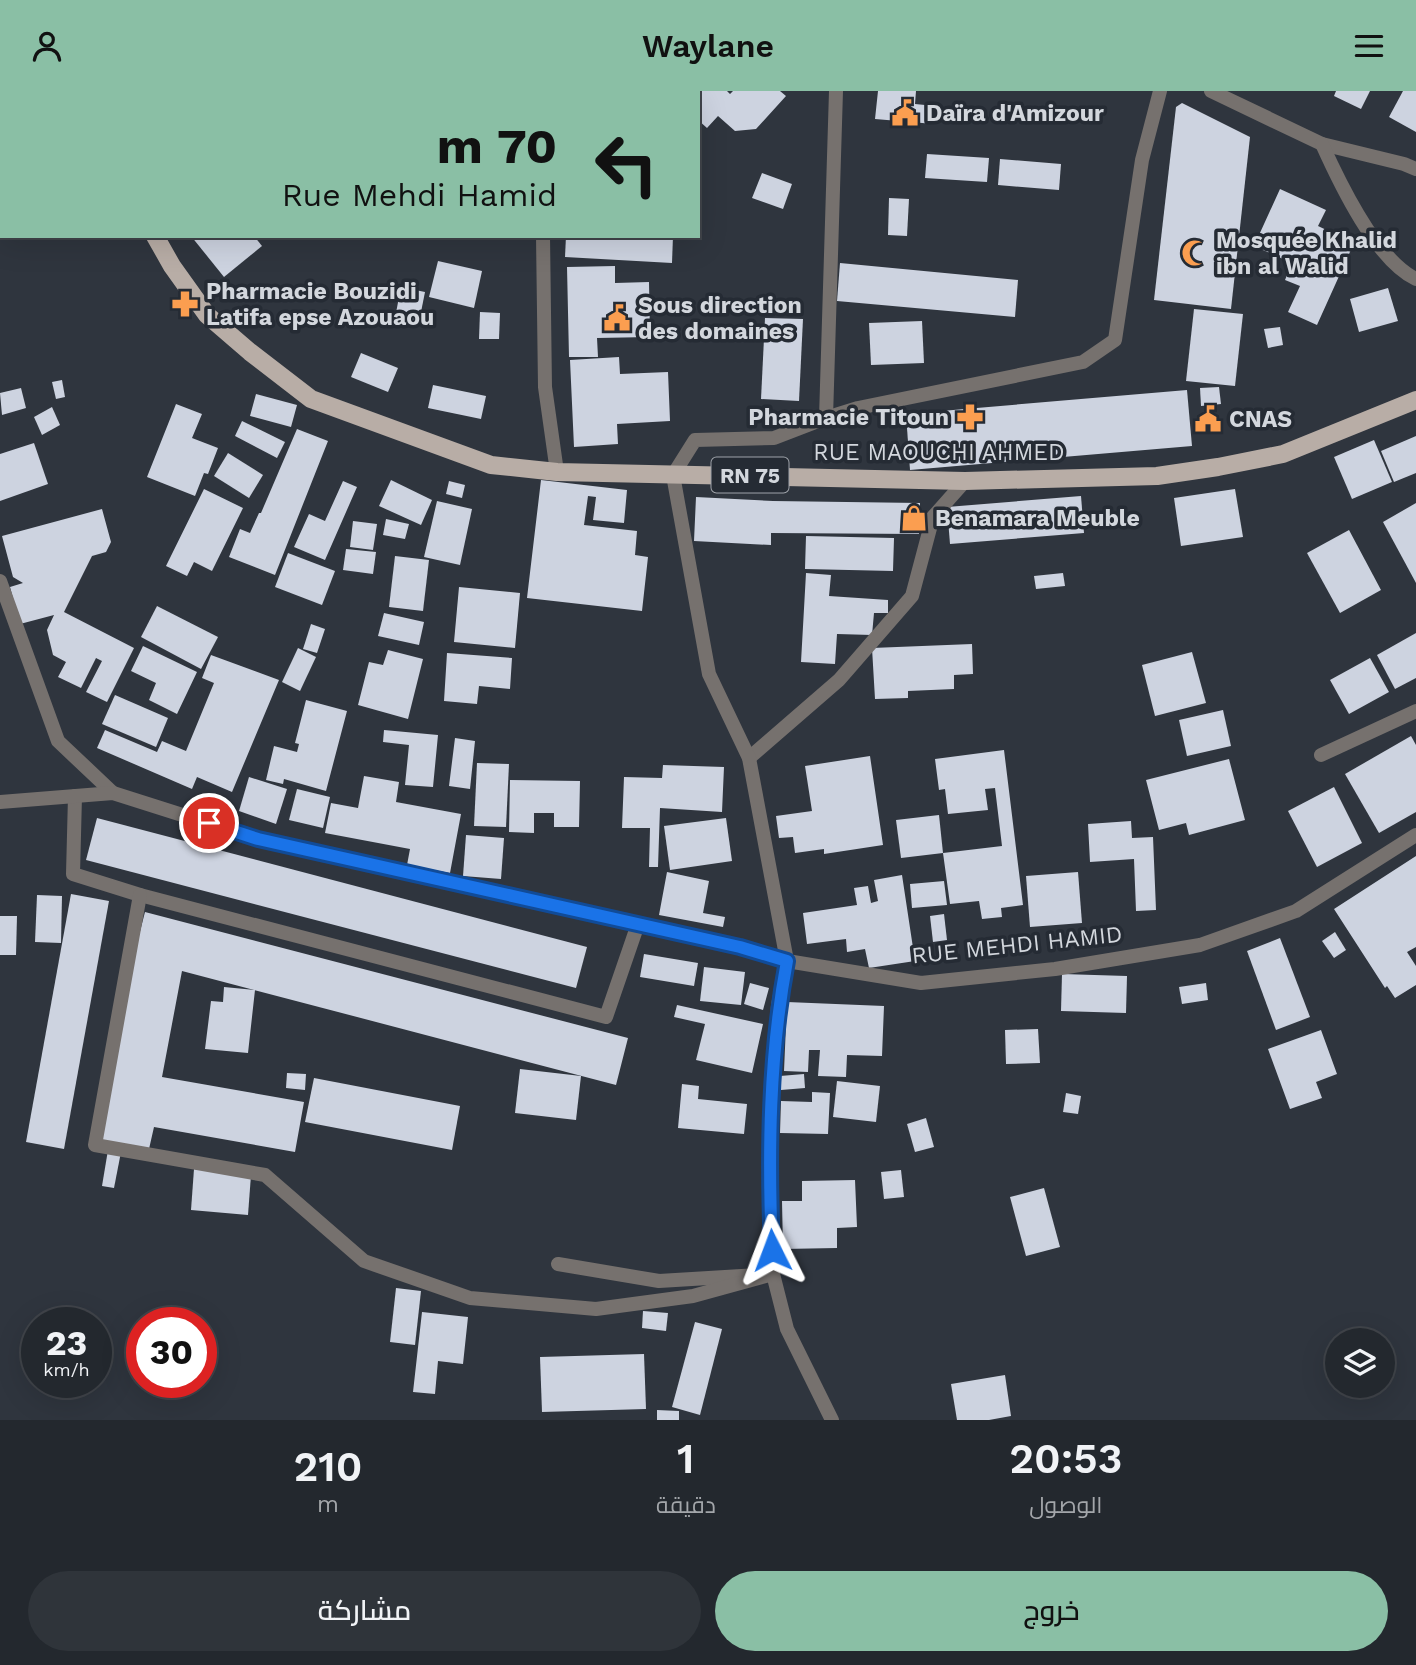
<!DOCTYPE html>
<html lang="ar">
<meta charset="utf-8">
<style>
:root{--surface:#23282e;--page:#2f343a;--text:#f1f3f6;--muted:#a3a6aa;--line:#40444a;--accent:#8abfa5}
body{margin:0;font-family:"Work Sans",Cairo,sans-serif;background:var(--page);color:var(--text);direction:rtl;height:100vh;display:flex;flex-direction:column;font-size:26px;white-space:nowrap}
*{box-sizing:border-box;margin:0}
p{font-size:23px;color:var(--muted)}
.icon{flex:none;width:38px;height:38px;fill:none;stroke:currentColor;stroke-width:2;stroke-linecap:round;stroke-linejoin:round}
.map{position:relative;height:1329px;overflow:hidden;direction:ltr}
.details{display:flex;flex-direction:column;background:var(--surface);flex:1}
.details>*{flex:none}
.guide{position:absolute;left:0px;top:0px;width:700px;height:147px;box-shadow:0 7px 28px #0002,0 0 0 2px var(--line);direction:rtl;background:#8abfa5;color:#111;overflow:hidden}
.fabs{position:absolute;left:1325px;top:1237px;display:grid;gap:14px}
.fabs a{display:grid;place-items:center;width:70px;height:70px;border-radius:50%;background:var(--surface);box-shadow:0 7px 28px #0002,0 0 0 2px var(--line);font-size:35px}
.speed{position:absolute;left:21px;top:1216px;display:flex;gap:14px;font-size:35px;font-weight:700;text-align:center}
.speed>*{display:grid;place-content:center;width:91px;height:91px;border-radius:50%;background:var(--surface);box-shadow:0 7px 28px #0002,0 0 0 2px var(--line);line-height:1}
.speed small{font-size:18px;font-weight:400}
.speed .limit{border:10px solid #d22;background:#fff;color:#111}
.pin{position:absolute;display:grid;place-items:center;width:60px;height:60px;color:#fff;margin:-30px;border:4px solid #fff;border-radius:50%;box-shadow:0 2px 7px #0007}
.me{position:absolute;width:77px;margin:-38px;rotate:357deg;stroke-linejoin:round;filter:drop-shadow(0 0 5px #0008)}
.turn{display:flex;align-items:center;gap:24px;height:147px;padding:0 28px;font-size:32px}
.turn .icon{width:91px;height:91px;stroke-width:2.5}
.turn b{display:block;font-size:49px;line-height:60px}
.eta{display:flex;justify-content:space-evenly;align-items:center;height:119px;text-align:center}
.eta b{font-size:42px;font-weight:600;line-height:49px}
.action{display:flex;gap:14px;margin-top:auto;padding:14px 28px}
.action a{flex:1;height:80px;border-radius:42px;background:var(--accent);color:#111;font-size:28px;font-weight:600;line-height:80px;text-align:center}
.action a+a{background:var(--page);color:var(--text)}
header{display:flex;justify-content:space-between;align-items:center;height:91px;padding:0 28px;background:var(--accent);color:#111;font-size:32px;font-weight:600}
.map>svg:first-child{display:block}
.building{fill:#cdd3e0}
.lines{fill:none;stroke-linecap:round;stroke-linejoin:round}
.service{stroke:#76716e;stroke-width:14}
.minor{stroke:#76716e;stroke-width:14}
.primary{stroke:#b8ada6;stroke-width:18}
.route-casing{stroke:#114b97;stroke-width:18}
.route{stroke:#1a73e8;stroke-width:12}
.labels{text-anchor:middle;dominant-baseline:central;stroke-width:7;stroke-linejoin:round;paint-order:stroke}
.shield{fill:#252b34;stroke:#9fa3aa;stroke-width:2}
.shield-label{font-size:21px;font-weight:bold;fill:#d3d7dd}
.poi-label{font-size:23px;font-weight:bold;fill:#d3d7dd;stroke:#252b34;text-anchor:start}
.street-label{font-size:23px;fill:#d3d7dd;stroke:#252b34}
</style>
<header><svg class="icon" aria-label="menu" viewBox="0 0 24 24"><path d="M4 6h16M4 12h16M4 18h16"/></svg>Waylane<svg class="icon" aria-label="person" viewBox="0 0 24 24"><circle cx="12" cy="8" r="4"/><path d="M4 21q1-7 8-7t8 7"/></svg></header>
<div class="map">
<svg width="1416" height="1329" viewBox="0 0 1416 1329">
<rect width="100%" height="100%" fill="#2f353e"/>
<g class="building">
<polygon points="698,0 727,0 730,3 733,0 780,0 786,5 756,38 735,40 718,25 707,37 698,29"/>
<polygon points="878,0 916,0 915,13 935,15 934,33 875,28"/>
<polygon points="1336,0 1370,0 1361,18 1334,5"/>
<polygon points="1403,0 1416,0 1416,41 1389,26"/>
<polygon points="1182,12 1250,46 1231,218 1154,209 1176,16"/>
<polygon points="927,63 989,67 987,91 925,87"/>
<polygon points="1000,68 1061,73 1059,99 998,94"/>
<polygon points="762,82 792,93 783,118 752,107"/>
<polygon points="1280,98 1326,119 1318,135 1354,152 1317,234 1288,221 1300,195 1285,189 1292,172 1254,155"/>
<polygon points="889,107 909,108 907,145 888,144"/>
<polygon points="191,145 254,145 262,155 224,186"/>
<polygon points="566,145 673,145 672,172 565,166"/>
<polygon points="438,170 482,180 474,217 429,206"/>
<polygon points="840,172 1018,189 1015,226 837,210"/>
<polygon points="615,175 615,192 649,191 650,246 597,247 598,266 569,266 567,176"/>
<polygon points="401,196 425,201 418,236 394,232"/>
<polygon points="1388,197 1398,230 1359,241 1350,208"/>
<polygon points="1194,218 1243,223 1235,295 1186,290"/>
<polygon points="480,221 500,222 499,248 479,248"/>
<polygon points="765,227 803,228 799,310 761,308"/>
<polygon points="922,230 924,272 871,274 869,232"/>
<polygon points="1280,236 1283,254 1268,257 1264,238"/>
<polygon points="361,262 398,277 388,301 351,286"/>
<polygon points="619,266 620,283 668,281 670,330 617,333 618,353 574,356 570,269"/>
<polygon points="62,289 65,306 56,308 52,291"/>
<polygon points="433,294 486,305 481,328 428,317"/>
<polygon points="1219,296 1221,313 1201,315 1200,297"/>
<polygon points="21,297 26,317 2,324 0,302"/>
<polygon points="1187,299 1192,355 910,379 906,323"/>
<polygon points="256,303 297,314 291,336 250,325"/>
<polygon points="176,313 202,323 192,347 218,357 208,383 204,382 195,405 147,386"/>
<polygon points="52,316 60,334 42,344 34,326"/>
<polygon points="242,330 285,351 277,367 235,345"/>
<polygon points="297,338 328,350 275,484 229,466 240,438 250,442 259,422 261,422"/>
<polygon points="1416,345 1416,382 1394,391 1381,360"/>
<polygon points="1374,349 1392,391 1352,408 1334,366"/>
<polygon points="34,352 48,393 0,410 0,363"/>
<polygon points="228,362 263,384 249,407 214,385"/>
<polygon points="391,389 432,409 421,434 379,415"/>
<polygon points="541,389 627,399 624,432 593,429 596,406 588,405 584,434 637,440 635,464 648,466 642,520 527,507"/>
<polygon points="343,390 357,396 325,469 294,456 309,423 325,430"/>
<polygon points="449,390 465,394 462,407 446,403"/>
<polygon points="204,398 243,417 212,480 194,471 187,485 166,475"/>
<polygon points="1235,398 1243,446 1181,455 1174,407"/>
<polygon points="1081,405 1084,442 950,453 947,416"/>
<polygon points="696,406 773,410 920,412 919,443 771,442 771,454 694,450"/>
<polygon points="437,410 472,418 460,474 424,466"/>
<polygon points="1416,412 1416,492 1383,431"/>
<polygon points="102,418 111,451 106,461 92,465 64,521 134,557 107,611 86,601 102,570 96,567 81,597 58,586 66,571 53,564 47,539 54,524 20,533 10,496 23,492 13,486 2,445"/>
<polygon points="386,428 409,433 405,448 383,444"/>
<polygon points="353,430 377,433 373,459 350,456"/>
<polygon points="1349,439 1381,499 1340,522 1307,462"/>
<polygon points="806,445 894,447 893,480 805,478"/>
<polygon points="346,458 376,461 373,483 343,479"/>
<polygon points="288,462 335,480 322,514 275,496"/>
<polygon points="395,465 429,469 423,520 389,516"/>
<polygon points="806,482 831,484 829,505 888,509 888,522 874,522 872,544 837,543 835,573 801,571"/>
<polygon points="1063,482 1065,495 1036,498 1034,485"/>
<polygon points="459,496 520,502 515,557 454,551"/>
<polygon points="157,515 218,546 201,578 141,546"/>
<polygon points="384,522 424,531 419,554 378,545"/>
<polygon points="311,533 325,538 317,562 303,558"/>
<polygon points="1416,542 1416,587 1395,598 1377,564"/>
<polygon points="972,553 973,583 954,584 954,598 908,600 908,607 875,608 872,557"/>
<polygon points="143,555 197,581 177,623 149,609 156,592 131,580"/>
<polygon points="298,557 316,566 300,600 282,591"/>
<polygon points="388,559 423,568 408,628 358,614 369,571 383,574"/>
<polygon points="1192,561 1206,612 1155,625 1142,574"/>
<polygon points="447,562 512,567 510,598 479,595 477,613 444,610"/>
<polygon points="211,564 279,589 232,701 197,686 192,698 97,657 105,639 157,661 162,650 186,660 214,592 202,587"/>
<polygon points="1370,567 1389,601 1349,623 1330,589"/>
<polygon points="115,604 168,627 156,656 102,633"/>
<polygon points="306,609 347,620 326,700 284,688 283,693 266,689 274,655 297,661 299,653 295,652"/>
<polygon points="1223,619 1231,655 1187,665 1179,629"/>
<polygon points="384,639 438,644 433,696 405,694 409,654 383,651"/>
<polygon points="1411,645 1416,654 1416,721 1379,742 1345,683"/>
<polygon points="455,647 475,650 470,698 449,695"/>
<polygon points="1004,659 1023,814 1001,817 1002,826 982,828 979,810 950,813 943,762 1002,755 995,697 985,698 988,719 948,723 945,698 939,699 935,668"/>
<polygon points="870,665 883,754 824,763 824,758 795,762 793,746 779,747 776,725 812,720 805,675"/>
<polygon points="1229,668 1245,729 1189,744 1186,732 1159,739 1146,689"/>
<polygon points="477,672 509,673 506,736 474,735"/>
<polygon points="663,674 724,676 722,721 660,717 658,776 649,776 650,737 622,737 624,686 662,687"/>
<polygon points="364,685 399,691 396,711 461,723 450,782 407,774 410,758 325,742 331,712 358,717"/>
<polygon points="249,686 287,698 276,733 239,720"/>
<polygon points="510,689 580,690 579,736 554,736 554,722 534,722 534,742 509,741"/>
<polygon points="1334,696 1362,752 1317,776 1288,720"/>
<polygon points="297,698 330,706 323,737 289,729"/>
<polygon points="939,724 943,762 901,767 896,729"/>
<polygon points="97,727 587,856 576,897 86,769"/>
<polygon points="726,727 732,770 670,779 664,735"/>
<polygon points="1131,730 1132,747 1153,746 1156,819 1136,820 1134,768 1090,771 1088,733"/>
<polygon points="466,744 504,747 501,788 463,785"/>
<polygon points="1416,765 1416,856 1407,861 1416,875 1416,894 1395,907 1387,895 1385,897 1334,818"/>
<polygon points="667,781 709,790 703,822 725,826 723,836 659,824"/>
<polygon points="1078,781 1082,832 1030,836 1026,785"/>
<polygon points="902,784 915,870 869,877 865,858 847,861 846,848 807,853 803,822 857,814 854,797 868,795 871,812 878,810 874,789"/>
<polygon points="944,790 947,814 912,817 910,793"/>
<polygon points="71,803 109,810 64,1058 26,1051"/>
<polygon points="37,804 62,805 61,852 35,851"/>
<polygon points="145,821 628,947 616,994 182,880 162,986 304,1011 295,1061 154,1036 149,1058 101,1050 133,868"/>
<polygon points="944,823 947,849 933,851 930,825"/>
<polygon points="0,825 17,825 16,864 0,864"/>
<polygon points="1335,841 1346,859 1334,867 1322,850"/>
<polygon points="1280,847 1310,926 1276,939 1247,860"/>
<polygon points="644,863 698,872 694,895 640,886"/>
<polygon points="704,876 745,881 741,914 700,910"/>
<polygon points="1062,883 1127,885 1126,922 1061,920"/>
<polygon points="750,892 769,897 763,919 744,913"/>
<polygon points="1206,892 1208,909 1182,913 1179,896"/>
<polygon points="224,896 255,899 248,962 205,958 211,910 223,911"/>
<polygon points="787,911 884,915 882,965 847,964 846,986 818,985 820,959 809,959 808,981 784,980"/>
<polygon points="677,914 763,933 752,982 696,969 705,933 674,926"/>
<polygon points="1038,938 1040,972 1006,973 1005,939"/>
<polygon points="1321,939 1337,983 1316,991 1322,1007 1290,1018 1268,958"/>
<polygon points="520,978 581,985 576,1029 515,1022"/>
<polygon points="287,982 306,983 305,999 286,997"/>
<polygon points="804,983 805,997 781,999 780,985"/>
<polygon points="314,987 460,1015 452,1059 305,1031"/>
<polygon points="837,990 880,995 876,1031 833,1026"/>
<polygon points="682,993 699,995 698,1008 747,1013 744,1043 678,1037"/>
<polygon points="812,1001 830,1002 828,1043 780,1042 781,1010 812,1011"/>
<polygon points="1066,1002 1081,1005 1078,1023 1063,1021"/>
<polygon points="926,1027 934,1056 915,1061 907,1033"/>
<polygon points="108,1059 121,1061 114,1097 102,1095"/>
<polygon points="194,1078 251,1084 248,1124 191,1119"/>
<polygon points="901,1079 904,1106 884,1108 881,1081"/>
<polygon points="855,1089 857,1136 837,1137 837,1157 783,1158 782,1110 802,1110 802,1090"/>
<polygon points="1044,1097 1060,1156 1026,1165 1010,1106"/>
<polygon points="396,1197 421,1200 415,1254 390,1251"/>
<polygon points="643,1220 668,1222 666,1240 642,1237"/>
<polygon points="422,1221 468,1226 463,1273 438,1270 435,1303 413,1301"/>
<polygon points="695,1231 722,1238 700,1324 672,1316"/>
<polygon points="644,1263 646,1318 542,1321 540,1266"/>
<polygon points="1005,1284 1011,1325 989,1329 957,1329 951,1293"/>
<polygon points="657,1319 679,1320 679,1329 657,1329"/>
</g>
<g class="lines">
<g class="service">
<polyline points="1321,664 1416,620"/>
<polyline points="558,1173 659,1190 758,1184"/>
</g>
<g class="minor">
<polyline points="1211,0 1322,53 1404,73 1416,78"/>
<polyline points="550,2 550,0"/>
<path d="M 1322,53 C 1340,93 1376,169 1416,188"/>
<polyline points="543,145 545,296 557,381"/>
<polyline points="826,327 858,317 1083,271 1115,249 1142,69 1160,0"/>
<polyline points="0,490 58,650 113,702"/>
<polyline points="749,667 839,589 912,505 933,426 965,390"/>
<polyline points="75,705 73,783 140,804 606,926 638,833"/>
<polyline points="0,711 113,702 258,748 740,856 787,870 921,892 1055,878 1200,854 1296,820 1416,744"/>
<polyline points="140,804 95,1054 265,1084 364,1170 470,1207 596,1218 693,1205 773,1183"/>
<polyline points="832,1329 787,1238 773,1183 770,1111 770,1029 778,914 787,870 749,667 709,583 673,384 695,349 774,347 826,327 836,0"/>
</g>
<g class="primary">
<polyline points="72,0 73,2"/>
<polyline points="155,145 172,175 207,224 250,261 311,308 491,374 557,381 965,390 1157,385 1218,376 1283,363 1416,309"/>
</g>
</g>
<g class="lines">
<g class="route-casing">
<path id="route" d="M 209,732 L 258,748 L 740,856 L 787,870 C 769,965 768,1063 772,1159"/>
</g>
<use href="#route" class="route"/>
</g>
<defs>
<g id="civic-bare" transform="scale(2.1)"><path d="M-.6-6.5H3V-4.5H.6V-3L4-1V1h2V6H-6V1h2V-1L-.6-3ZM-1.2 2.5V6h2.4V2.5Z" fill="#fb9e50" stroke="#252b34" stroke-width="2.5" paint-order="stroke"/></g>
<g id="mosque-bare" transform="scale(2.1)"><path d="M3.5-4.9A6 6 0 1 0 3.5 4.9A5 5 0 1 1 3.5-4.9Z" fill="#fb9e50" stroke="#252b34" stroke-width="2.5" paint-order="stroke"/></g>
<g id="pharmacy-bare" transform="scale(2.1)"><path d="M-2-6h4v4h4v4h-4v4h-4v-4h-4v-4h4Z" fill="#fb9e50" stroke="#252b34" stroke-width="2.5" paint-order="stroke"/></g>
<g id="shop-bare" transform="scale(2.1)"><path d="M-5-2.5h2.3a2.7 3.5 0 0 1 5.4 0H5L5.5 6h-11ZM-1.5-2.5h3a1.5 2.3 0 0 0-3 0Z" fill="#fb9e50" stroke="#252b34" stroke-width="2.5" paint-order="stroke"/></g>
</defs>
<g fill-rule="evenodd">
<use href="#civic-bare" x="905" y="22"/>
<use href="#mosque-bare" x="1195" y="162"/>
<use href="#pharmacy-bare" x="185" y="213"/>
<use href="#civic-bare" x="617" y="227"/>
<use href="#pharmacy-bare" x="970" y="326"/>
<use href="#civic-bare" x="1208" y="328"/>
<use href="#shop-bare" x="914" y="427"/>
</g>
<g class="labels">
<rect class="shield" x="711.5" y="366.5" width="77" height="35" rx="5"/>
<g class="shield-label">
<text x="750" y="384">RN 75</text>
</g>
<g class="poi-label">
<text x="926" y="22">Daïra d'Amizour</text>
<text x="1216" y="149">Mosquée Khalid<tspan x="1216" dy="26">ibn al Walid</tspan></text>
<text x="206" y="200">Pharmacie Bouzidi<tspan x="206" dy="26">Latifa epse Azouaou</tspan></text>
<text x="638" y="214">Sous direction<tspan x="638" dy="26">des domaines</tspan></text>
<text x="949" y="326" text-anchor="end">Pharmacie Titoun</text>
<text x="1229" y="328">CNAS</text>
<text x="935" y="427">Benamara Meuble</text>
</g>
<g class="street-label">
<text x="939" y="361">RUE MAOUCHI AHMED</text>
<text transform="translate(1017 854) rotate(-6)">RUE MEHDI HAMID</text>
</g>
</g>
</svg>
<div class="fabs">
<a><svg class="icon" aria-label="layers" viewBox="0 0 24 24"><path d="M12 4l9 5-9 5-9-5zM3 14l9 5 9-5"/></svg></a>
</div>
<div class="speed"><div>23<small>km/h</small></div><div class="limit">30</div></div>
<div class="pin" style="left:209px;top:732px;background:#d93025"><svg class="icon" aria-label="arrive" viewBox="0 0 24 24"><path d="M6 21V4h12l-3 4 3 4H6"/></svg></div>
<svg class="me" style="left:772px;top:1159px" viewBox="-20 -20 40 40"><path d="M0-17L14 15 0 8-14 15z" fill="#1a73e8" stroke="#fff" stroke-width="4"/></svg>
<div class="guide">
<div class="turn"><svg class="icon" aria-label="left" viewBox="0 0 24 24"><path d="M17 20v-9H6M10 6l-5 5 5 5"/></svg><div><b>70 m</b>Rue Mehdi Hamid</div></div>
</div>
</div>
<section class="details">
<div class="eta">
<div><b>20:53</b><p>الوصول</p></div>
<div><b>1</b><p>دقيقة</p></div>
<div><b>210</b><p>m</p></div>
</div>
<div class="action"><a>خروج</a><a>مشاركة</a></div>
</section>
